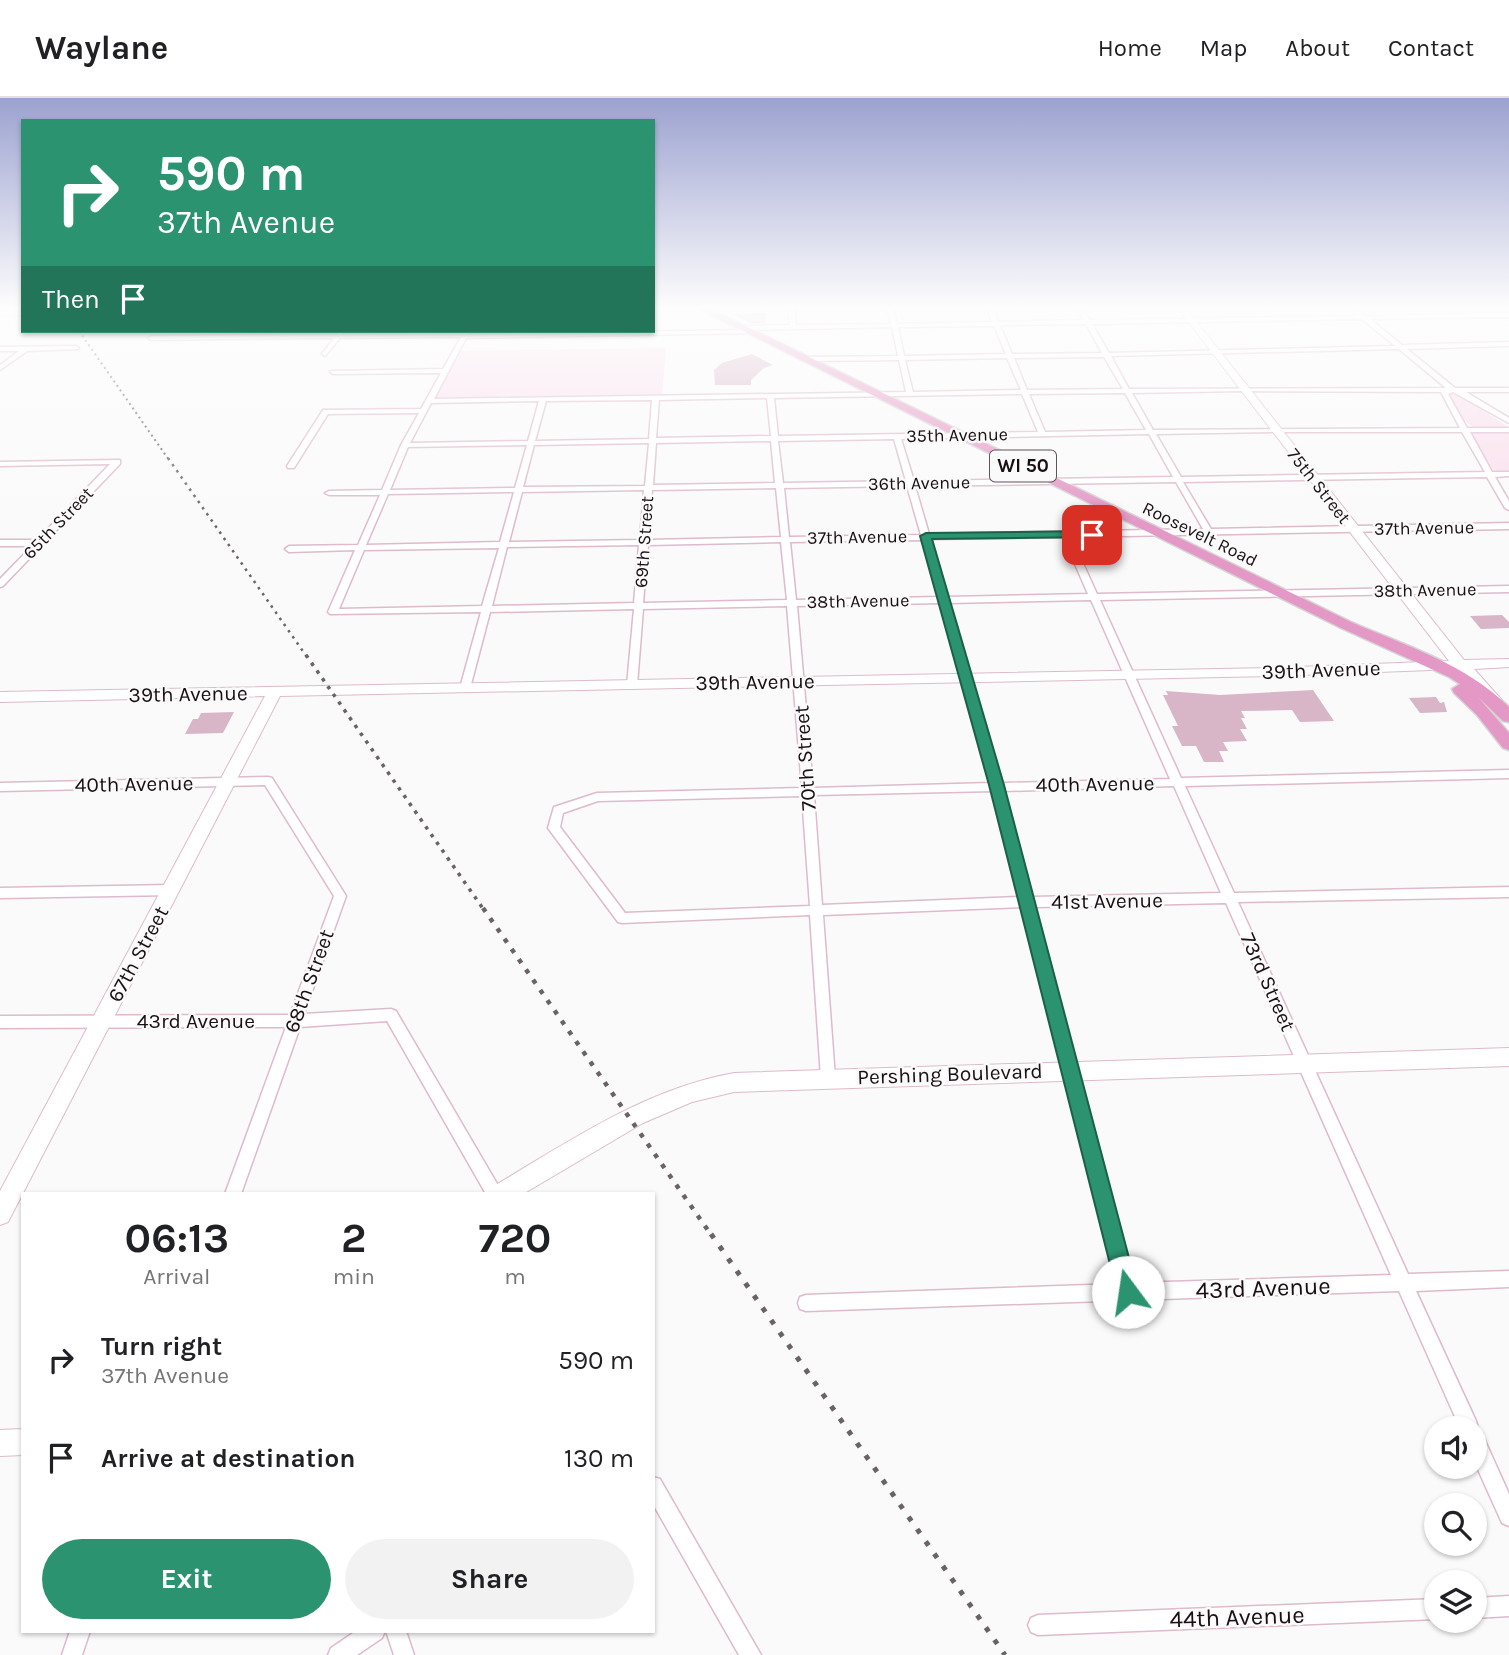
<!DOCTYPE html>
<style>
:root{--surface:#fff;--page:#f2f2f2;--text:#202124;--muted:#757577;--line:#e0e0e0;--accent:#2b9370}
body{margin:0;font-family:Karla,sans-serif;background:var(--page);color:var(--text);height:100vh;display:flex;flex-direction:column;font-size:26px;white-space:nowrap}
*{box-sizing:border-box;margin:0}
p{font-size:23px;color:var(--muted)}
.icon{flex:none;width:38px;height:38px;fill:none;stroke:currentColor;stroke-width:2;stroke-linecap:round;stroke-linejoin:round}
.map{position:relative;flex:1;overflow:hidden}
.side{position:absolute;left:21px;top:1094px;width:634px;height:441px;display:flex;flex-direction:column;background:var(--surface);border-radius:0px;box-shadow:0 2px 5px #0004}
.side>*{flex:none}
.banner{position:absolute;left:21px;top:21px;width:634px;height:214px;border-radius:0px;box-shadow:0 2px 5px #0004;background:#2b9370;color:#fff;overflow:hidden}
.buttons{position:absolute;left:1424px;top:1318px;display:grid;gap:14px}
.buttons a{display:grid;place-items:center;width:63px;height:63px;border-radius:50%;background:var(--surface);box-shadow:0 2px 5px #0004;font-size:35px}
.pin{position:absolute;display:grid;place-items:center;width:60px;height:60px;color:#fff;margin:-30px;border-radius:14px;box-shadow:0 4px 10px #0006}
.me{position:absolute;width:77px;margin:-38px;rotate:346deg;stroke-linejoin:round;filter:drop-shadow(0 0 5px #0008)}
.turn{display:flex;align-items:center;gap:24px;height:147px;padding:0 21px;font-size:32px}
.turn .icon{width:91px;height:91px;stroke-width:2.5}
.turn b{display:block;font-size:49px;line-height:60px}
.then{display:flex;align-items:center;height:66px;padding:0 21px;background:#0003;gap:14px;font-size:26px}
.eta{display:flex;justify-content:space-evenly;align-items:center;height:119px;text-align:center}
.eta b{font-size:42px;font-weight:700;line-height:49px}
.cta{display:flex;gap:14px;margin-top:auto;padding:14px 21px}
.cta a{flex:1;height:80px;border-radius:42px;background:var(--accent);color:#fff;font-size:28px;font-weight:700;line-height:80px;text-align:center}
.cta a+a{background:var(--page);color:var(--text)}
ul{padding:0;list-style:none}
li{display:flex;align-items:center;gap:21px;height:98px;padding:0 21px}
li div{flex:1}
li b{display:block;font-size:26px}
li em{font-style:normal}
header{display:flex;align-items:center;gap:42px;box-sizing:border-box;height:98px;padding:0 35px;background:var(--surface);border-bottom:2px solid var(--line)}
header strong{font-size:33px}
nav{display:flex;gap:38px;margin-inline-start:auto;font-size:24px}
.map>svg:first-child{display:block}
.green{fill:#fadeec}
.building{fill:#d8b5c7}
.lines{fill:none;stroke-linecap:round;stroke-linejoin:round}
.street-casing{stroke:#debacc;stroke-width:3}
.secondary-casing{stroke:#debacc;stroke-width:2}
.primary-casing{stroke:#d6d4d5;stroke-width:3}
.street{fill:#fff;fill-rule:evenodd}
.secondary{fill:#fff;fill-rule:evenodd}
.primary{fill:#e398c5;fill-rule:evenodd}
.rail-far4{stroke:#696266;stroke-width:2;stroke-dasharray:2 3.5;stroke-linecap:butt}
.rail-far3{stroke:#696266;stroke-width:2.5;stroke-dasharray:2.5 5;stroke-linecap:butt}
.rail-far2{stroke:#696266;stroke-width:3.5;stroke-dasharray:3.5 6;stroke-linecap:butt}
.rail-far1{stroke:#696266;stroke-width:4.5;stroke-dasharray:4.5 8;stroke-linecap:butt}
.rail{stroke:#696266;stroke-width:5;stroke-dasharray:5 10;stroke-linecap:butt}
.route{fill:#2b9370;stroke:#1c6049;stroke-width:2}
.labels{text-anchor:middle;dominant-baseline:central;stroke-width:5;stroke-linejoin:round;paint-order:stroke}
.far-street-label{font-size:18px;fill:#1a0e15;stroke:#fafafa}
.shield{fill:#fafafa;stroke:#5d555a;stroke-width:2}
.shield-label{font-size:19px;font-weight:bold;fill:#1a0e15}
.street-label{font-size:21px;fill:#1a0e15;stroke:#fafafa}
.near-street-label{font-size:24px;fill:#1a0e15;stroke:#fafafa}
</style>
<header>
<strong>Waylane</strong>
<nav><a>Home</a><a>Map</a><a>About</a><a>Contact</a></nav>
</header>
<div class="map">
<svg width="1509" height="1557" viewBox="0 0 1509 1557">
<rect width="100%" height="100%" fill="#fafafa"/>
<g class="green">
<polygon points="666,250 662,297 434,301 460,253"/>
<path d="M 1448,296 L 1460,296 L 1508,329 C 1468,337 1466,326 1448,296 Z"/>
<polygon points="1509,333 1509,374 1497,374 1492,370 1471,335"/>
</g>
<g class="building">
<polygon points="765,215 765,225 750,225 733,216"/>
<polygon points="752,256 773,267 764,270 751,282 751,287 715,287 714,272 722,265"/>
<polygon points="1502,517 1509,524 1509,530 1481,531 1470,518"/>
<polygon points="1313,592 1334,623 1300,624 1292,612 1241,613 1245,620 1241,620 1247,631 1240,631 1247,643 1223,644 1228,653 1219,653 1224,664 1204,664 1196,648 1182,648 1172,628 1178,628 1163,597 1168,597 1166,593 1220,597"/>
<polygon points="1436,599 1440,605 1444,604 1447,614 1420,615 1409,600"/>
<polygon points="234,614 223,635 185,636 193,621 198,621 201,615"/>
</g>
<g class="lines">
<g class="street-casing">
<g id="street">
<path d="M 788,209 L 794,209 L 796,227 L 891,226 L 887,209 L 893,209 L 897,226 L 992,224 L 986,209 L 992,209 L 998,224 L 1084,222 L 1076,209 L 1082,209 L 1090,222 L 1358,218 L 1348,209 L 1354,209 L 1365,218 L 1509,215 L 1509,219 L 1370,221 L 1402,247 L 1509,244 L 1509,248 L 1407,251 L 1455,290 L 1509,290 L 1509,294 L 1466,294 L 1509,320 L 1509,325 L 1453,294 L 1448,296 L 1467,330 L 1509,330 L 1509,334 L 1470,334 L 1492,374 L 1509,374 L 1509,378 L 1495,379 L 1509,403 L 1509,412 L 1505,410 L 1487,379 L 1183,384 L 1211,431 L 1509,425 L 1509,431 L 1071,439 L 1097,496 L 1509,488 L 1509,494 L 1100,502 L 1181,680 L 1509,672 L 1509,680 L 1185,688 L 1234,795 L 1509,789 L 1509,799 L 1238,804 L 1408,1176 L 1509,1173 L 1509,1189 L 1416,1193 L 1476,1323 L 1478,1330 L 1476,1334 L 1482,1336 L 1509,1396 L 1509,1428 L 1502,1425 L 1475,1365 L 1475,1330 L 1460,1330 L 1399,1193 L 806,1213 L 800,1211 L 798,1205 L 800,1199 L 806,1197 L 1118,1186 L 1022,809 L 823,817 L 835,980 L 833,985 L 828,986 L 823,985 L 821,980 L 810,817 L 622,825 L 618,824 L 548,730 L 554,709 L 597,695 L 802,690 L 787,508 L 643,511 L 637,587 L 632,590 L 627,587 L 634,511 L 490,514 L 470,590 L 465,593 L 461,592 L 460,590 L 481,514 L 330,516 L 328,514 L 355,452 L 289,454 L 285,451 L 289,448 L 358,447 L 380,397 L 329,397 L 325,395 L 329,393 L 382,392 L 401,347 L 419,315 L 328,316 L 294,370 L 288,370 L 287,368 L 323,312 L 421,311 L 441,275 L 333,276 L 330,274 L 331,273 L 443,271 L 461,239 L 340,240 L 325,258 L 322,256 L 334,240 L 151,242 L 148,240 L 151,238 L 337,236 L 340,234 L 343,236 L 463,235 L 464,233 L 470,233 L 468,236 L 753,232 L 755,235 L 466,240 L 434,301 L 906,294 L 899,262 L 807,263 L 804,261 L 807,259 L 898,258 L 892,229 L 745,232 L 742,230 L 745,228 L 790,227 ZM 1362,221 L 1395,248 L 1109,255 L 1092,226 ZM 1086,226 L 1102,255 L 1012,256 L 1000,227 ZM 994,228 L 1006,256 L 904,258 L 898,229 ZM 1399,251 L 1446,290 L 1129,291 L 1111,258 ZM 1104,259 L 1123,291 L 1027,292 L 1014,260 ZM 1007,260 L 1021,292 L 913,294 L 905,262 ZM 1243,293 L 1441,294 L 1460,330 L 1153,332 L 1132,295 ZM 1125,295 L 1146,332 L 1045,334 L 1029,296 ZM 1022,296 L 1038,334 L 778,338 L 774,300 ZM 767,300 L 771,338 L 656,340 L 659,302 ZM 652,302 L 649,341 L 535,343 L 546,303 ZM 539,303 L 528,343 L 410,345 L 431,305 ZM 1275,334 L 1462,334 L 1485,374 L 1181,379 L 1156,336 ZM 1149,336 L 1173,379 L 914,383 L 901,341 ZM 894,341 L 906,383 L 783,385 L 778,343 ZM 771,343 L 775,385 L 653,387 L 656,345 ZM 649,345 L 645,388 L 523,389 L 534,347 ZM 527,347 L 515,390 L 390,392 L 408,349 ZM 1176,384 L 1203,431 L 929,436 L 915,388 ZM 907,388 L 921,437 L 789,439 L 784,390 ZM 776,390 L 781,439 L 648,442 L 652,392 ZM 644,392 L 640,442 L 509,444 L 522,394 ZM 514,394 L 500,444 L 366,447 L 388,396 ZM 1063,439 L 1088,496 L 948,499 L 931,441 ZM 922,442 L 939,499 L 796,502 L 790,444 ZM 781,444 L 787,502 L 643,505 L 648,447 ZM 639,447 L 634,505 L 492,508 L 507,449 ZM 499,450 L 482,508 L 339,511 L 364,452 ZM 1091,502 L 1170,681 L 1002,685 L 949,505 ZM 940,505 L 991,685 L 813,690 L 797,508 ZM 1174,688 L 1221,795 L 1032,799 L 1004,693 ZM 993,693 L 1020,799 L 822,807 L 814,697 ZM 802,698 L 810,808 L 625,815 L 560,729 L 563,715 L 598,703 ZM 1226,805 L 1391,1177 L 1134,1185 L 1035,809 Z"/>
<rect x="0" y="213" width="23" height="4"/>
<polygon points="76,248 79,250 78,251 27,253 0,272 0,267 19,253 0,253 0,249"/>
<polygon points="117,362 120,362 120,366 3,488 0,489 0,481 32,448 0,448 0,442 37,442 110,366 0,368 0,364"/>
<polygon points="268,679 272,680 346,798 304,916 391,911 396,913 503,1096 486,1096 387,923 300,929 241,1096 225,1096 286,929 0,930 0,918 290,917 334,798 265,687 0,693 0,685"/>
<polygon points="172,787 176,789 178,792 176,795 172,797 0,800 0,790"/>
<polygon points="653,1379 660,1381 761,1557 739,1557 653,1406"/>
<polygon points="1509,1498 1509,1518 1475,1520 1475,1500"/>
<polygon points="1437,1501 1437,1521 1038,1537 1031,1534 1028,1527 1031,1520 1038,1517"/>
<polygon points="70,1533 90,1533 82,1557 62,1557"/>
<polygon points="356,1533 385,1533 382,1540 357,1557 328,1557 331,1550"/>
<polygon points="386,1533 406,1533 414,1557 394,1557"/>
</g>
</g>
<g class="secondary-casing">
<g id="secondary">
<polygon points="1177,209 1185,209 1464,562 1509,561 1509,569 1474,571 1500,600 1502,603 1500,606 1490,606 1471,582 1457,571 1273,578 280,598 8,1124 0,1127 0,1093 265,598 0,604 0,594 1273,570 1449,563"/>
<path d="M 1509,950 L 1509,968 L 734,994 L 692,1004 L 643,1025 L 523,1096 L 491,1096 L 494,1088 C 570,1043 645,991 734,975 Z"/>
<polygon points="23,1331 23,1357 0,1358 0,1332"/>
</g>
</g>
<g class="primary-casing">
<path id="primary" d="M 695,209 L 707,209 L 1351,524 C 1406,548 1466,566 1509,609 L 1509,624 L 1503,623 L 1478,599 L 1509,635 L 1509,652 L 1503,650 L 1477,617 L 1454,595 L 1452,591 L 1460,586 L 1449,579 L 1341,530 Z"/>
</g>
<use href="#street" class="street"/>
<use href="#secondary" class="secondary"/>
<use href="#primary" class="primary"/>
<polyline class="rail-far4" points="79,233 169,362"/>
<polyline class="rail-far3" points="168,360 307,559"/>
<polyline class="rail-far2" points="306,557 484,812"/>
<polyline class="rail-far1" points="483,810 712,1138"/>
<polyline class="rail" points="711,1136 1005,1557"/>
</g>
<linearGradient id="sky" x2="0" y2="1"><stop stop-color="#9ca2d0"/><stop offset="0.49" stop-color="#fdfdfd"/><stop offset="1" stop-color="#fdfdfd" stop-opacity="0"/></linearGradient>
<rect width="1509" height="427" fill="url(#sky)"/>
<polygon class="route" points="1092,433 1096,434 1096,439 932,441 1004,687 1138,1194 1135,1202 1128,1205 1120,1202 1117,1194 989,687 920,438 926,435"/>
<g class="labels">
<g class="far-street-label">
<text transform="translate(957 337) rotate(-1)">35th Avenue</text>
<text transform="translate(919 385) rotate(-1)">36th Avenue</text>
<text transform="translate(1319 388) rotate(52)">75th Street</text>
<text transform="translate(58 425) rotate(-46)">65th Street</text>
<text transform="translate(1424 430) rotate(-1)">37th Avenue</text>
<text transform="translate(1200 436) rotate(26)">Roosevelt Road</text>
<text transform="translate(857 439) rotate(-1)">37th Avenue</text>
<text transform="translate(644 444) rotate(-86)">69th Street</text>
<text transform="translate(1425 492) rotate(-1)">38th Avenue</text>
<text transform="translate(858 503) rotate(-1)">38th Avenue</text>
</g>
<rect class="shield" x="990" y="352.5" width="66" height="31" rx="5"/>
<g class="shield-label">
<text x="1023" y="368">WI 50</text>
</g>
<g class="street-label">
<text transform="translate(1321 572) rotate(-2)">39th Avenue</text>
<text transform="translate(755 584) rotate(-1)">39th Avenue</text>
<text transform="translate(188 596) rotate(-1)">39th Avenue</text>
<text transform="translate(805 660) rotate(-94)">70th Street</text>
<text transform="translate(134 686) rotate(-1)">40th Avenue</text>
<text transform="translate(1095 686) rotate(-1)">40th Avenue</text>
<text transform="translate(1107 803) rotate(-1)">41st Avenue</text>
<text transform="translate(138 856) rotate(-62)">67th Street</text>
<text transform="translate(309 883) rotate(-70)">68th Street</text>
<text transform="translate(1268 884) rotate(66)">73rd Street</text>
<text x="196" y="923">43rd Avenue</text>
<text transform="translate(950 976) rotate(-2)">Pershing Boulevard</text>
</g>
<g class="near-street-label">
<text transform="translate(1263 1190) rotate(-2)">43rd Avenue</text>
<text transform="translate(1237 1519) rotate(-2)">44th Avenue</text>
</g>
</g>
</svg>
<div class="buttons">
<a><svg class="icon" aria-label="sound" viewBox="0 0 24 24"><path d="M4 9h4l5-4v14l-5-4H4zM17 9q2 3 0 6"/></svg></a>
<a><svg class="icon" aria-label="search" viewBox="0 0 24 24"><circle cx="10" cy="10" r="6"/><path d="M15 15l6 6"/></svg></a>
<a><svg class="icon" aria-label="layers" viewBox="0 0 24 24"><path d="M12 4l9 5-9 5-9-5zM3 14l9 5 9-5"/></svg></a>
</div>
<div class="pin" style="left:1092px;top:437px;background:#d93025"><svg class="icon" aria-label="arrive" viewBox="0 0 24 24"><path d="M6 21V4h12l-3 4 3 4H6"/></svg></div>
<svg class="me" style="left:1128px;top:1194px" viewBox="-20 -20 40 40"><circle r="19" fill="#fff"/><path d="M0-13L10 11 0 6-10 11z" fill="#2b9370"/></svg>
<div class="banner">
<div class="turn"><svg class="icon" aria-label="right" viewBox="0 0 24 24"><path d="M7 20v-9h11M14 6l5 5-5 5"/></svg><div><b>590 m</b>37th Avenue</div></div>
<div class="then">Then<svg class="icon" aria-label="arrive" viewBox="0 0 24 24"><path d="M6 21V4h12l-3 4 3 4H6"/></svg></div>
</div>
<section class="side">
<div class="eta">
<div><b>06:13</b><p>Arrival</p></div>
<div><b>2</b><p>min</p></div>
<div><b>720</b><p>m</p></div>
</div>
<ul>
<li><svg class="icon" aria-label="right" viewBox="0 0 24 24"><path d="M7 20v-9h11M14 6l5 5-5 5"/></svg><div><b>Turn right</b><p>37th Avenue</p></div><em>590 m</em></li>
<li><svg class="icon" aria-label="arrive" viewBox="0 0 24 24"><path d="M6 21V4h12l-3 4 3 4H6"/></svg><div><b>Arrive at destination</b></div><em>130 m</em></li>
</ul>
<div class="cta"><a>Exit</a><a>Share</a></div>
</section>
</div>
